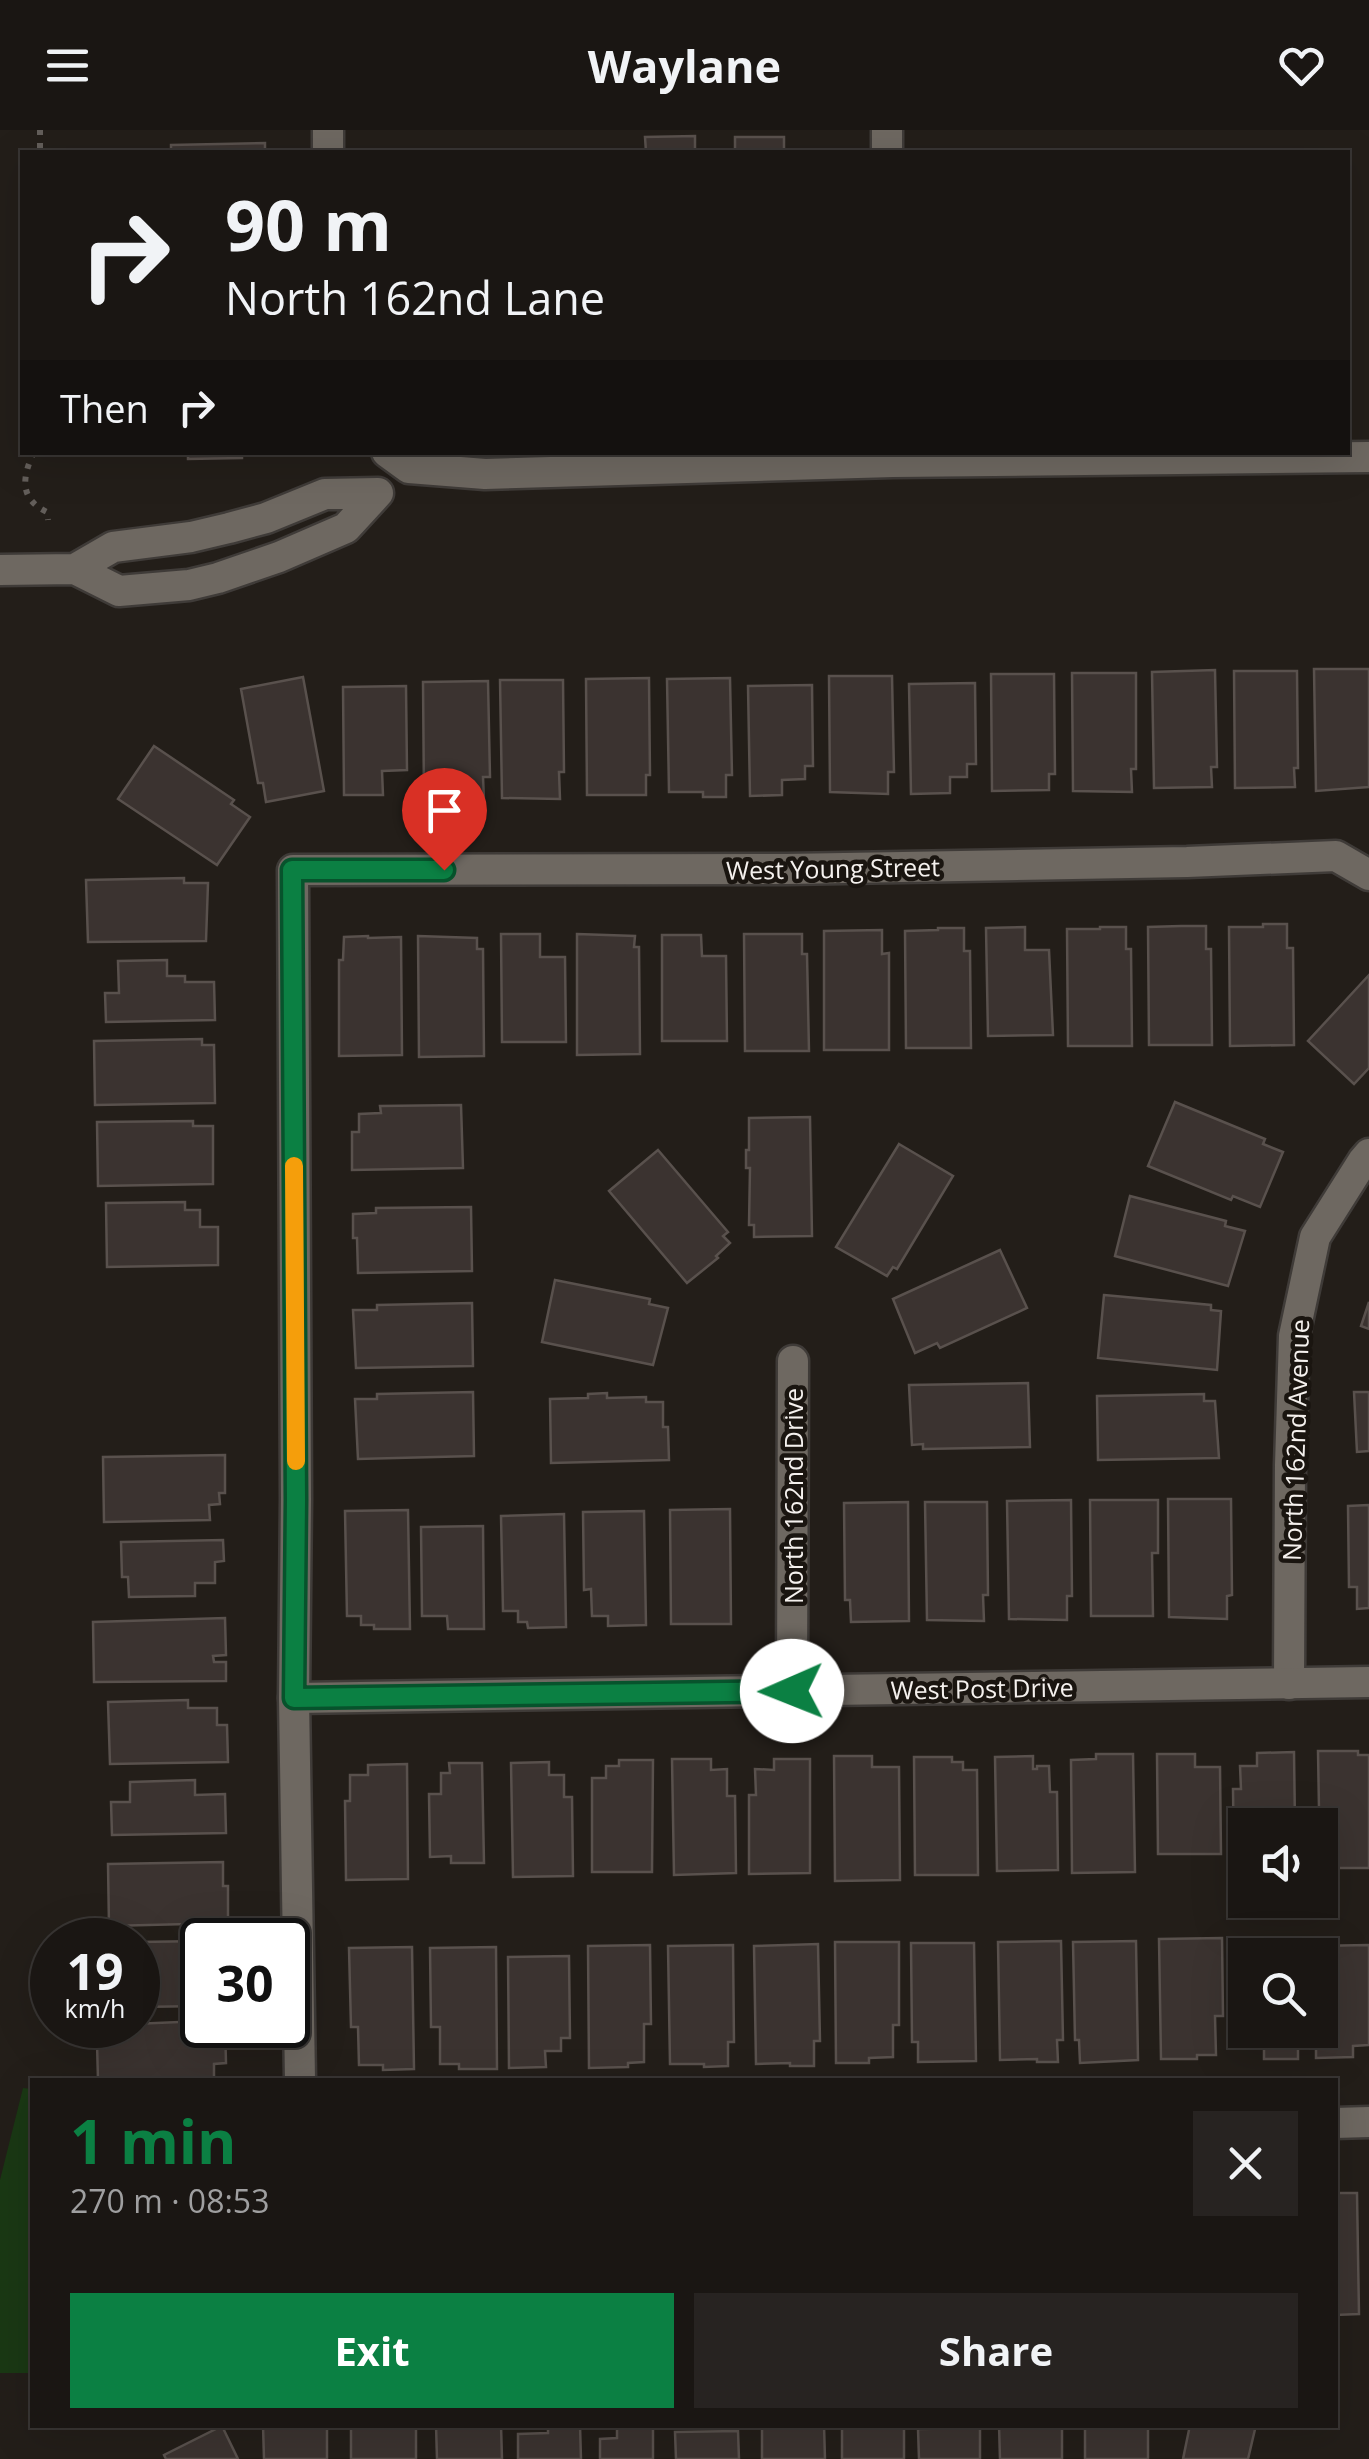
<!DOCTYPE html>
<meta charset="utf-8">
<style>
:root{--surface:#1a1613;--page:#272321;--text:#f1f3f6;--muted:#9f9fa0;--line:#383533;--accent:#0b8043}
body{margin:0;font-family:"Open Sans",sans-serif;background:var(--page);color:var(--text);height:100vh;display:flex;flex-direction:column;font-size:38px;white-space:nowrap}
*{box-sizing:border-box;margin:0}
p{font-size:32px;color:var(--muted)}
.icon{flex:none;width:55px;height:55px;fill:none;stroke:currentColor;stroke-width:2;stroke-linecap:round;stroke-linejoin:round}
.map{position:relative;flex:1;overflow:hidden}
.side{position:absolute;left:30px;top:1948px;width:1308px;height:350px;display:flex;flex-direction:column;background:var(--surface);border-radius:0px;box-shadow:0 10px 40px #0002,0 0 0 2px var(--line)}
.side>*{flex:none}
.top-card{position:absolute;left:20px;top:20px;width:1330px;height:305px;border-radius:0px;box-shadow:0 10px 40px #0002,0 0 0 2px var(--line);background:#1a1613;color:var(--text);overflow:hidden}
.tools{position:absolute;left:1228px;top:1678px;display:grid;gap:20px}
.tools a{display:grid;place-items:center;width:110px;height:110px;border-radius:0px;background:var(--surface);box-shadow:0 10px 40px #0002,0 0 0 2px var(--line);font-size:50px}
.speed{position:absolute;left:30px;top:1788px;display:flex;gap:20px;font-size:50px;font-weight:700;text-align:center}
.speed>*{display:grid;place-content:center;width:130px;height:130px;border-radius:50%;background:var(--surface);box-shadow:0 10px 40px #0002,0 0 0 2px var(--line);line-height:1}
.speed small{font-size:25px;font-weight:400}
.speed .limit{border:5px solid #111;border-radius:15px;background:#fff;color:#111}
.pin{position:absolute;display:grid;place-items:center;width:85px;height:85px;color:#fff;margin:-102px -42px;border-radius:50% 50% 50% 0;rotate:-45deg;box-shadow:0 0 10px #0007}
.pin .icon{rotate:45deg}
.me{position:absolute;width:110px;margin:-55px;rotate:269deg;stroke-linejoin:round;filter:drop-shadow(0 0 8px #0008)}
.turn{display:flex;align-items:center;gap:35px;height:210px;padding:0 40px;font-size:45px}
.turn .icon{width:130px;height:130px;stroke-width:2.5}
.turn b{display:block;font-size:70px;line-height:85px}
.then{display:flex;align-items:center;height:95px;padding:0 40px;background:#0003;gap:20px;font-size:38px}
.round{display:grid;place-items:center;flex:none;width:105px;height:105px;border-radius:0px;background:var(--page)}
.overview{display:flex;align-items:center;justify-content:space-between;height:170px;padding:0 40px}
h1{font-size:60px;font-weight:700;line-height:75px;color:var(--accent)}
.button{display:flex;gap:20px;margin-top:auto;padding:20px 40px}
.button a{flex:1;height:115px;border-radius:0px;background:var(--accent);color:#fff;font-size:40px;font-weight:700;line-height:115px;text-align:center}
.button a+a{background:var(--page);color:var(--text)}
header{display:flex;justify-content:space-between;align-items:center;height:130px;padding:0 40px;background:var(--surface);font-size:45px;font-weight:700}
.map>svg:first-child{display:block}
.green{fill:#1a3814}
.building{fill:#3b3330;stroke:#59514d;stroke-width:2.5}
.lines{fill:none;stroke-linecap:round;stroke-linejoin:round}
.minor-casing{stroke:#3f3b38;stroke-width:35}
.path{stroke:#635e5a;stroke-width:6;stroke-dasharray:5 8;stroke-linecap:butt}
.minor{stroke:#6e6861;stroke-width:30}
.route-casing{stroke:#07532c;stroke-width:25}
.route{stroke:#0b8043;stroke-width:18}
.slow{stroke:#f59e0b;stroke-width:18}
.labels{text-anchor:middle;dominant-baseline:central;stroke-width:9;stroke-linejoin:round;paint-order:stroke}
.street-label{font-size:25px;fill:#f5f1ee;stroke:#1a1510}
</style>
<header><svg class="icon" aria-label="menu" viewBox="0 0 24 24"><path d="M4 6h16M4 12h16M4 18h16"/></svg>Waylane<svg class="icon" aria-label="heart" viewBox="0 0 24 24"><path d="M12 20l-8-8c-3-5 5-10 8-4 3-6 11-1 8 4z"/></svg></header>
<div class="map">
<svg width="1369" height="2329" viewBox="0 0 1369 2329">
<rect width="100%" height="100%" fill="#231e19"/>
<polygon class="green" points="23,1958 32,1959 32,2243 0,2243 0,2050"/>
<g class="building">
<polygon points="695,6 695,22 646,22 645,7"/>
<rect x="735" y="7" width="49" height="15"/>
<polygon points="265,13 265,22 171,22 171,15"/>
<polygon points="188,322 242,322 242,328 188,329"/>
<polygon points="1314,539 1369,539 1369,657 1316,661"/>
<polygon points="1215,540 1217,637 1211,637 1212,657 1154,658 1152,542"/>
<polygon points="1234,541 1297,541 1298,638 1294,638 1295,657 1235,658"/>
<polygon points="1072,543 1136,543 1136,639 1131,639 1132,662 1073,661"/>
<polygon points="991,544 1054,544 1055,644 1049,644 1049,660 992,661"/>
<polygon points="829,546 892,546 894,642 888,642 888,664 830,662"/>
<polygon points="303,547 324,661 266,672 263,653 258,653 241,559"/>
<polygon points="649,548 650,645 646,645 646,665 587,665 586,549"/>
<polygon points="730,548 732,645 726,645 726,667 703,667 703,662 669,662 667,549"/>
<polygon points="500,550 563,550 564,642 559,642 560,669 502,668"/>
<polygon points="488,551 490,647 483,647 484,670 424,668 423,552"/>
<polygon points="975,553 976,634 967,634 967,647 950,647 950,663 911,664 909,554"/>
<polygon points="812,555 813,636 805,636 805,649 782,650 782,665 750,666 748,556"/>
<polygon points="406,556 407,640 382,641 383,665 344,665 343,557"/>
<polygon points="154,616 234,670 231,674 250,687 217,735 118,669"/>
<polygon points="184,748 184,753 208,753 206,811 88,812 86,750"/>
<polygon points="1263,794 1287,794 1287,818 1293,818 1294,915 1230,916 1229,797 1263,797"/>
<polygon points="1181,796 1206,796 1206,819 1211,819 1212,915 1149,915 1148,797"/>
<polygon points="1025,797 1025,820 1049,820 1053,905 988,906 986,798"/>
<polygon points="1100,797 1126,797 1126,819 1131,819 1132,916 1068,916 1067,799 1100,799"/>
<polygon points="938,798 964,798 964,821 970,821 971,918 906,918 905,801 938,800"/>
<polygon points="882,800 882,824 889,823 889,920 824,920 824,801"/>
<polygon points="501,804 540,804 540,827 565,827 566,912 502,912"/>
<polygon points="577,804 635,806 634,817 639,817 640,924 577,925"/>
<polygon points="744,804 802,804 802,824 807,824 809,921 745,921"/>
<polygon points="662,805 701,805 702,826 726,826 727,911 662,911"/>
<polygon points="368,806 368,808 401,807 402,925 339,926 339,830 343,830 344,807"/>
<polygon points="418,806 477,808 477,819 483,819 484,926 419,927"/>
<polygon points="167,830 167,846 185,846 185,852 214,852 215,890 106,892 105,863 119,863 118,831"/>
<polygon points="1369,845 1369,938 1354,954 1308,911"/>
<polygon points="202,909 202,915 214,915 215,973 95,975 94,911"/>
<polygon points="1175,972 1265,1009 1263,1014 1283,1022 1260,1077 1233,1066 1231,1070 1148,1036"/>
<polygon points="461,975 463,1038 352,1040 352,1002 359,1002 359,984 381,983 380,976"/>
<polygon points="810,987 812,1106 754,1107 754,1095 749,1095 750,1038 746,1038 746,1020 749,1020 749,988"/>
<polygon points="193,991 193,996 213,996 213,1054 98,1056 97,992"/>
<polygon points="899,1014 953,1046 897,1139 893,1137 887,1146 836,1117"/>
<polygon points="658,1020 728,1102 723,1106 730,1113 716,1126 718,1128 687,1153 609,1061"/>
<polygon points="1130,1066 1226,1091 1225,1096 1245,1101 1228,1156 1115,1126"/>
<polygon points="185,1072 185,1080 200,1080 200,1097 218,1097 218,1135 107,1137 106,1073"/>
<polygon points="471,1077 472,1141 358,1143 357,1108 353,1108 353,1084 376,1083 376,1078"/>
<polygon points="1000,1120 1027,1178 940,1218 937,1213 915,1223 893,1169"/>
<polygon points="555,1150 650,1169 649,1174 668,1178 653,1235 542,1212"/>
<polygon points="1104,1165 1211,1175 1211,1180 1221,1181 1217,1240 1098,1228"/>
<polygon points="1369,1172 1369,1199 1361,1196"/>
<polygon points="472,1173 473,1236 356,1238 353,1180 377,1180 377,1175"/>
<polygon points="1028,1253 1030,1317 923,1319 923,1314 912,1315 909,1255"/>
<polygon points="473,1262 474,1326 358,1329 355,1269 377,1269 377,1264"/>
<polygon points="1354,1262 1369,1262 1369,1321 1357,1322"/>
<polygon points="607,1263 607,1268 646,1267 646,1272 663,1272 663,1297 668,1297 669,1330 551,1333 550,1269 588,1268 588,1264"/>
<polygon points="1204,1264 1204,1271 1215,1271 1219,1328 1098,1330 1097,1266"/>
<polygon points="225,1325 225,1363 219,1363 220,1374 209,1375 210,1390 104,1392 103,1327"/>
<polygon points="1168,1369 1231,1369 1232,1465 1227,1466 1227,1489 1169,1487"/>
<polygon points="1071,1370 1072,1466 1067,1466 1067,1490 1009,1489 1007,1371"/>
<polygon points="1090,1370 1158,1370 1158,1423 1152,1423 1153,1486 1091,1486"/>
<polygon points="908,1372 909,1491 851,1492 850,1470 845,1470 844,1373"/>
<polygon points="925,1372 987,1372 988,1465 983,1465 984,1491 927,1490"/>
<polygon points="1369,1375 1369,1478 1357,1479 1357,1457 1349,1457 1348,1376"/>
<polygon points="730,1379 731,1494 671,1494 670,1380"/>
<polygon points="408,1380 410,1499 374,1499 374,1495 361,1495 361,1486 347,1486 345,1381"/>
<polygon points="644,1381 646,1495 608,1496 608,1486 592,1486 591,1459 584,1460 583,1382"/>
<polygon points="564,1384 566,1497 528,1498 527,1492 518,1492 518,1481 503,1481 501,1386"/>
<polygon points="483,1396 484,1499 448,1499 447,1486 422,1486 421,1397"/>
<polygon points="223,1410 224,1431 215,1432 215,1453 195,1453 195,1466 129,1467 128,1447 122,1447 121,1412"/>
<polygon points="225,1488 226,1525 213,1526 214,1532 226,1532 226,1551 94,1552 93,1492"/>
<polygon points="188,1570 188,1578 217,1578 217,1595 227,1595 228,1632 110,1634 108,1572"/>
<polygon points="1318,1621 1358,1621 1358,1625 1369,1625 1369,1738 1320,1738"/>
<polygon points="1294,1622 1295,1695 1245,1695 1245,1737 1234,1737 1233,1659 1241,1659 1240,1636 1257,1636 1257,1623"/>
<polygon points="1096,1624 1133,1624 1135,1742 1072,1743 1071,1630 1096,1629"/>
<polygon points="1157,1624 1195,1624 1195,1637 1220,1637 1221,1724 1158,1724"/>
<polygon points="834,1626 872,1626 872,1637 899,1637 900,1750 835,1751"/>
<polygon points="1033,1626 1033,1639 1037,1639 1037,1636 1049,1636 1050,1662 1057,1662 1058,1740 997,1741 995,1627"/>
<polygon points="914,1627 952,1627 952,1632 963,1632 963,1640 977,1640 978,1745 915,1745"/>
<polygon points="672,1629 711,1629 711,1640 727,1639 727,1666 735,1666 736,1743 674,1745"/>
<polygon points="774,1629 810,1629 810,1743 749,1744 749,1665 756,1665 755,1639 774,1640"/>
<polygon points="619,1630 653,1630 652,1742 592,1742 592,1648 606,1648 606,1636 619,1636"/>
<polygon points="549,1632 549,1645 564,1645 564,1667 572,1667 573,1746 513,1747 511,1633"/>
<polygon points="449,1633 482,1633 484,1733 451,1733 451,1726 430,1727 429,1664 441,1664 441,1643 450,1643"/>
<polygon points="407,1634 408,1749 346,1750 345,1671 350,1671 350,1645 368,1645 368,1635"/>
<polygon points="195,1650 195,1665 225,1664 226,1703 112,1705 111,1672 130,1672 130,1652"/>
<polygon points="223,1732 223,1756 228,1756 228,1793 109,1796 108,1734"/>
<polygon points="1222,1808 1223,1886 1215,1886 1216,1925 1197,1925 1197,1929 1161,1929 1159,1809"/>
<polygon points="202,1811 202,1876 138,1877 138,1812"/>
<polygon points="1061,1811 1063,1910 1057,1910 1058,1932 1037,1932 1037,1929 1000,1930 998,1812"/>
<polygon points="1136,1811 1138,1930 1080,1933 1079,1910 1075,1910 1073,1812"/>
<polygon points="835,1812 899,1812 899,1895 893,1895 893,1927 869,1928 869,1933 836,1933"/>
<polygon points="911,1813 974,1813 976,1931 918,1932 918,1912 912,1912"/>
<polygon points="818,1814 820,1911 814,1911 814,1936 790,1936 790,1933 756,1934 754,1816"/>
<polygon points="650,1815 651,1894 644,1894 644,1932 628,1933 628,1937 589,1938 588,1816"/>
<polygon points="733,1815 734,1912 728,1912 728,1936 704,1937 704,1934 670,1934 668,1816"/>
<polygon points="1369,1815 1369,1915 1353,1916 1353,1927 1316,1928 1316,1900 1320,1900 1320,1825 1315,1825 1315,1816"/>
<polygon points="412,1817 414,1939 383,1940 383,1935 359,1935 358,1897 351,1897 349,1818"/>
<polygon points="496,1817 497,1939 459,1939 459,1934 440,1934 440,1897 431,1897 430,1818"/>
<polygon points="1297,1820 1297,1825 1245,1825 1245,1900 1298,1900 1298,1929 1264,1929 1264,1913 1242,1913 1241,1896 1237,1896 1236,1821"/>
<polygon points="569,1826 570,1908 561,1908 561,1921 545,1921 546,1937 509,1938 508,1827"/>
<polygon points="202,1891 202,1895 225,1895 226,1933 214,1934 214,1950 98,1950 97,1913 110,1913 110,1895"/>
<polygon points="1335,2063 1357,2063 1359,2184 1335,2185"/>
<polygon points="263,2295 327,2295 327,2329 264,2329"/>
<rect x="351" y="2295" width="65" height="34"/>
<polygon points="436,2295 501,2295 502,2329 437,2329"/>
<polygon points="548,2295 580,2295 581,2329 518,2329 518,2304 548,2303"/>
<polygon points="762,2295 824,2295 825,2329 762,2329"/>
<rect x="842" y="2295" width="62" height="34"/>
<polygon points="999,2295 1062,2295 1062,2329 1000,2329"/>
<rect x="1085" y="2295" width="63" height="34"/>
<polygon points="1190,2295 1256,2295 1248,2329 1183,2329"/>
<polygon points="222,2296 238,2329 166,2329 164,2325"/>
<polygon points="617,2297 653,2297 653,2329 600,2329 600,2309 617,2308"/>
<polygon points="980,2298 980,2329 919,2329 918,2299"/>
<polygon points="738,2301 739,2329 676,2329 675,2302"/>
</g>
<g class="lines">
<g class="minor-casing">
<g id="minor">
<polyline points="328,0 328,22"/>
<polyline points="887,0 887,22"/>
<polyline points="387,322 409,338 485,344 893,332 1369,327"/>
<polyline points="0,440 75,439 113,417 191,407 229,398 266,388 325,364 378,363 346,398 279,427 218,448 189,455 119,461 75,439"/>
<polyline points="1289,1554 1290,1335 1294,1206 1315,1107 1363,1031 1369,1024"/>
<polyline points="792,1561 793,1231"/>
<polyline points="294,1568 1369,1552"/>
<polyline points="300,1950 294,1568 296,1369 293,740 786,739 1187,732 1336,726 1369,745"/>
<polyline points="1335,1993 1369,1992"/>
</g>
</g>
<g class="path">
<polyline points="40,0 40,22"/>
<path d="M 34,322 C 22,347 19,369 47,382 L 48,390"/>
</g>
<use href="#minor" class="minor"/>
</g>
<g class="lines">
<g class="route-casing">
<polyline id="route" points="444,740 292,740 296,1370 294,1568 792,1561"/>
</g>
<use href="#route" class="route"/>
<polyline class="slow" points="294,1036 296,1331"/>
</g>
<g class="labels">
<g class="street-label">
<text transform="translate(833 738) rotate(-1)">West Young Street</text>
<text transform="translate(1295 1310) rotate(-88)">North 162nd Avenue</text>
<text transform="translate(793 1366) rotate(-90)">North 162nd Drive</text>
<text transform="translate(982 1558) rotate(-1)">West Post Drive</text>
</g>
</g>
</svg>
<div class="tools">
<a><svg class="icon" aria-label="sound" viewBox="0 0 24 24"><path d="M4 9h4l5-4v14l-5-4H4zM17 9q2 3 0 6"/></svg></a>
<a><svg class="icon" aria-label="search" viewBox="0 0 24 24"><circle cx="10" cy="10" r="6"/><path d="M15 15l6 6"/></svg></a>
</div>
<div class="speed"><div>19<small>km/h</small></div><div class="limit">30</div></div>
<div class="pin" style="left:444px;top:740px;background:#d93025"><svg class="icon" aria-label="arrive" viewBox="0 0 24 24"><path d="M6 21V4h12l-3 4 3 4H6"/></svg></div>
<svg class="me" style="left:792px;top:1561px" viewBox="-20 -20 40 40"><circle r="19" fill="#fff"/><path d="M0-13L10 11 0 6-10 11z" fill="#0b8043"/></svg>
<div class="top-card">
<div class="turn"><svg class="icon" aria-label="right" viewBox="0 0 24 24"><path d="M7 20v-9h11M14 6l5 5-5 5"/></svg><div><b>90 m</b>North 162nd Lane</div></div>
<div class="then">Then<svg class="icon" aria-label="right" viewBox="0 0 24 24"><path d="M7 20v-9h11M14 6l5 5-5 5"/></svg></div>
</div>
<section class="side">
<div class="overview"><div><h1>1 min</h1><p>270 m · 08:53</p></div><a class="round"><svg class="icon" aria-label="close" viewBox="0 0 24 24"><path d="M6 6l12 12M18 6L6 18"/></svg></a></div>
<div class="button"><a>Exit</a><a>Share</a></div>
</section>
</div>
